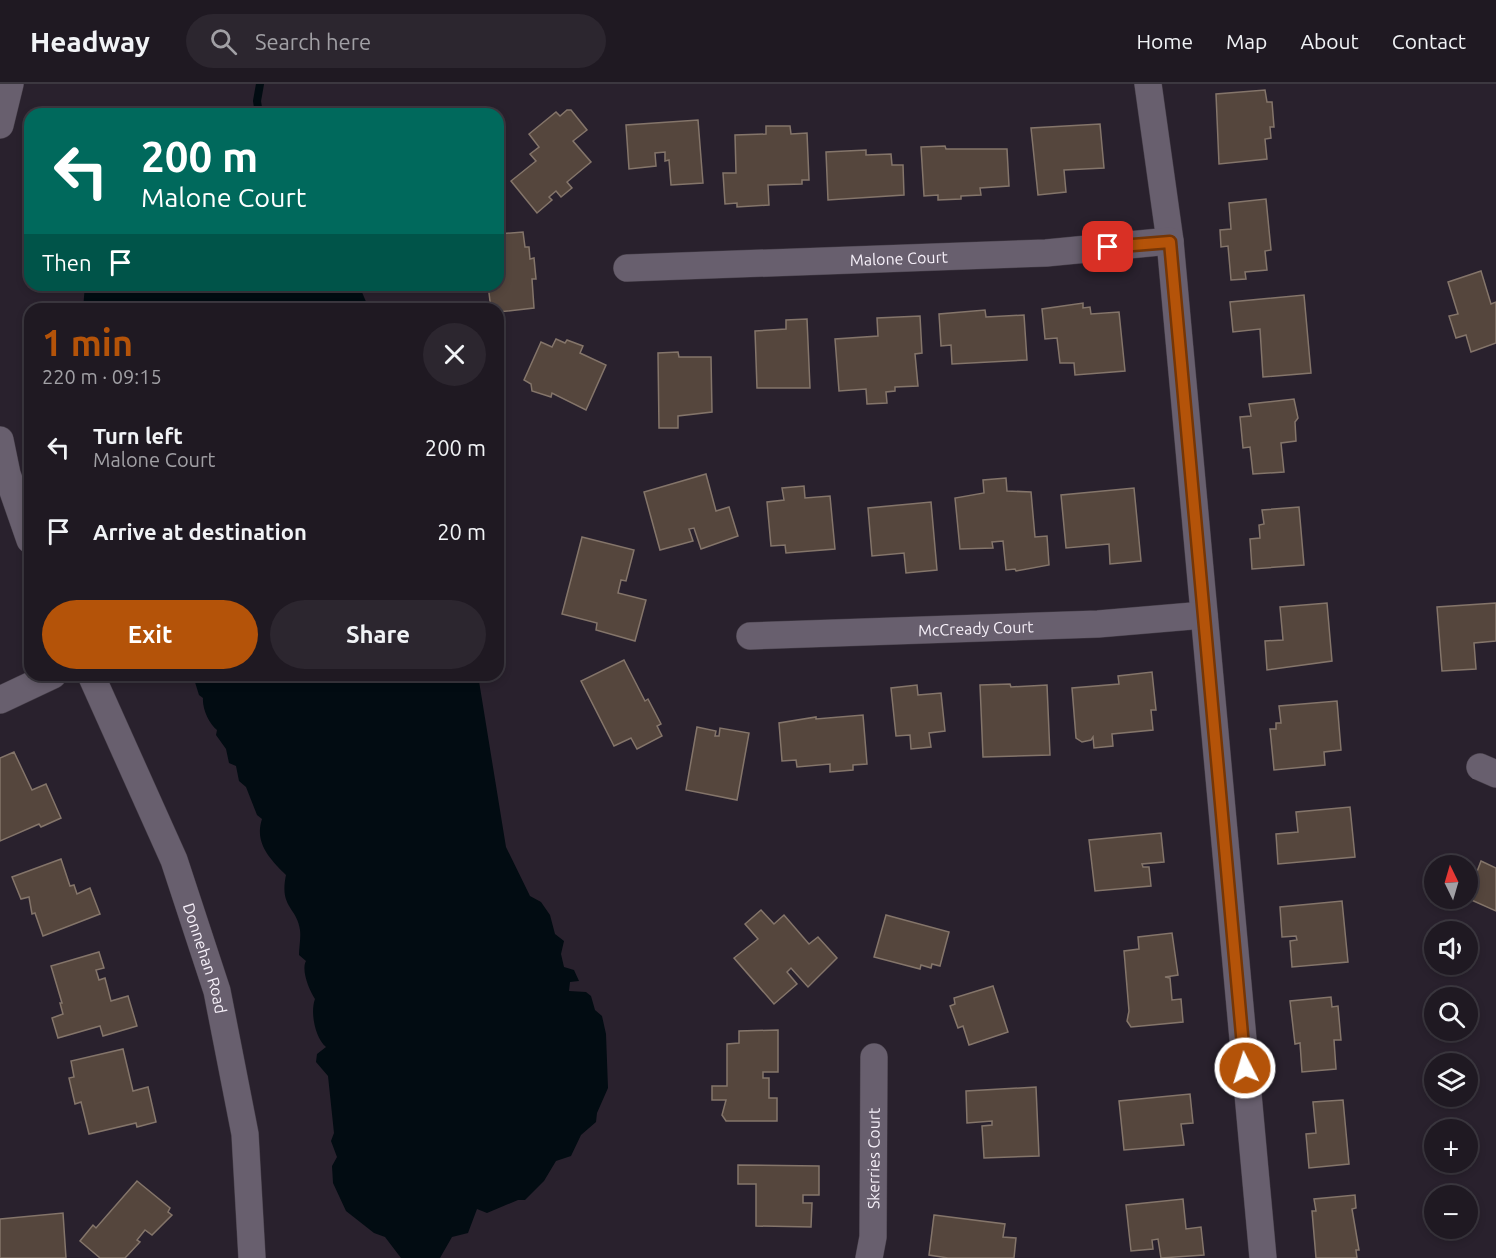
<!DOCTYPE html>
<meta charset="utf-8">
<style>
:root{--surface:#1f1922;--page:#2c262f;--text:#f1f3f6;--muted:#a1a0a5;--line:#3c3840;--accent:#b45309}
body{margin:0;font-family:Ubuntu,sans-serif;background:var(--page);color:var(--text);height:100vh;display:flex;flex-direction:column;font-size:22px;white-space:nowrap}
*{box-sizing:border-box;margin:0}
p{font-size:20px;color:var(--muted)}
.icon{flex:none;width:33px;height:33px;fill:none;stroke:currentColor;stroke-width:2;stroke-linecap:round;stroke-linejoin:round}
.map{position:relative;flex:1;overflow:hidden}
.details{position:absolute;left:24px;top:219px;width:480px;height:378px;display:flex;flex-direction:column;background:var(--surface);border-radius:18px;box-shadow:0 3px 9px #0003,0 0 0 2px var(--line)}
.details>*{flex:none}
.banner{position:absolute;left:24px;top:24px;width:480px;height:183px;border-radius:18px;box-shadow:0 3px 9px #0003,0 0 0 2px var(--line);background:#00695c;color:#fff;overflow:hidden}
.needle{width:39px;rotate:355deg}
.tools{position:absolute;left:1424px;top:771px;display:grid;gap:12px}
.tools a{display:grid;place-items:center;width:54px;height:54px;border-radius:50%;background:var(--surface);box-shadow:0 3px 9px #0003,0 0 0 2px var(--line);font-size:30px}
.pin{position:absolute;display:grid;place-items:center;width:51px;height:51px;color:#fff;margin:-26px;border-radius:12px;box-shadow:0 3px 9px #0006}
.me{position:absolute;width:66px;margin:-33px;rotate:355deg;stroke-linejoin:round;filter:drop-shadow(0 0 4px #0008)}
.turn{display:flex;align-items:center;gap:21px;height:126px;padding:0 18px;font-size:27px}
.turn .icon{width:78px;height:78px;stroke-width:2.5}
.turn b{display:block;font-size:42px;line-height:51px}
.then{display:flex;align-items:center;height:57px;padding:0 18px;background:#0003;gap:12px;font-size:22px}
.round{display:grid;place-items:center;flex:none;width:63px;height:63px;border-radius:32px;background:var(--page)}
.head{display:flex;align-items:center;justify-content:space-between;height:102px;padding:0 18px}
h1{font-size:36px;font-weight:700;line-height:45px;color:var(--accent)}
.cta{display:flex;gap:12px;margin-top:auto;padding:12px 18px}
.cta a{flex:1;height:69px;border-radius:36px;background:var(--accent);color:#fff;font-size:24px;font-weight:700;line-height:69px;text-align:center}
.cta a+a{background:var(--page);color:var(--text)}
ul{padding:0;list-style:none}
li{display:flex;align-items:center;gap:18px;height:84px;padding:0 18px}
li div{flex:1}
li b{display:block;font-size:22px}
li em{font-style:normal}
header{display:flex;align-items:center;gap:36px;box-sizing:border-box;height:84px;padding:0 30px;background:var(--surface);border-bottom:2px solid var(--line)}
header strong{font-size:28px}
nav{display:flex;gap:33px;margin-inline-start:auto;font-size:21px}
.search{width:420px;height:54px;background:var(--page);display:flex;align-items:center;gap:15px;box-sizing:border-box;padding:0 21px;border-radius:33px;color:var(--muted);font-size:22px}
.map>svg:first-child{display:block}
.water{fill:#020c12}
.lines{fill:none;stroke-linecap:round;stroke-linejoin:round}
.stream{stroke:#020c12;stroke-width:8}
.building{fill:#55463d;stroke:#84756a;stroke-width:1.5}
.street-casing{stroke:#443d47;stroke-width:28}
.street{stroke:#685f6e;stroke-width:27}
.route-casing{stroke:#753606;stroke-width:15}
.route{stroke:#b45309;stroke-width:10}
.labels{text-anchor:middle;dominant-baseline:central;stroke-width:4.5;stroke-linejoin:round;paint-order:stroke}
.street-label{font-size:16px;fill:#f7f1fa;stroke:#100c12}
</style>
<header>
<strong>Headway</strong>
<div class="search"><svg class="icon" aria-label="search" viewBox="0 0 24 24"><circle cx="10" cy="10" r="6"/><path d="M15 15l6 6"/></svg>Search here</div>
<nav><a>Home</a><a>Map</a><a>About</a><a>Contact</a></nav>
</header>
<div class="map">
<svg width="1496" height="1174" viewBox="0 0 1496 1174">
<rect width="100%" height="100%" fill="#29212d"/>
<g class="water">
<polygon points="85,201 359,201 369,225 83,225"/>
<path d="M 189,591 L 478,591 L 506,763 L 530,812 L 541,818 L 550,831 L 555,850 L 564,857 L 561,870 L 564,883 L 574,886 L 579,897 L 570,898 L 569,907 L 586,908 L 591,912 L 595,926 L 602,932 L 606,950 L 608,1004 L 597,1029 L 596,1038 L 581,1051 L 571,1072 L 556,1077 L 544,1097 L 525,1116 L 518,1116 L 487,1129 L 477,1125 L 468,1149 L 452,1153 L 440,1174 L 401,1174 L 385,1153 L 374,1149 L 346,1127 L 333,1099 L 332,1082 L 337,1073 L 331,1057 L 334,1049 L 328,992 L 316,978 L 317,970 L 326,963 C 315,954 310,928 315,915 C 309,906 301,886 306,877 L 299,871 C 299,863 301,854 300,846 C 297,823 279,824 286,791 C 270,775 254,759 262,735 L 257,731 L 246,703 L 239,697 L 236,682 L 229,679 L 226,665 L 216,651 L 217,646 C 209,640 202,624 203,614 L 199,611 L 194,595 Z"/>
</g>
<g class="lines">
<polyline class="stream" points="259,30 257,17 260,0"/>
</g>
<g class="building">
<polygon points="1265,6 1267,18 1272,18 1274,43 1270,43 1271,54 1265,55 1267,75 1219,80 1216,10"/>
<polygon points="567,26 571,26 587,46 573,57 591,78 567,98 572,104 561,113 556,107 549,113 552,116 537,129 511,97 536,77 530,70 539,63 529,50 556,28 560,32"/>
<polygon points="698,36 703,99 671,101 669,76 665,77 665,68 655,69 656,82 629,85 626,41"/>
<polygon points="1100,40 1104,84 1064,86 1066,108 1038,111 1031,44"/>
<polygon points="766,42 790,42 791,50 807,49 809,96 802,96 802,100 768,101 769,121 737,123 737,119 725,120 723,89 736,89 735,51 766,50"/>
<polygon points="945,62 946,65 1007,65 1009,102 980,104 981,111 961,112 961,115 938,116 938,111 924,112 921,63"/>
<polygon points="866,66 866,71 891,70 892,81 903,81 904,111 828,116 826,68"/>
<polygon points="1266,115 1271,166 1265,167 1267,186 1245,188 1246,195 1231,196 1228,162 1221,163 1220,146 1231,145 1229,119"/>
<polygon points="523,148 525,163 529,163 530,175 534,174 536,195 532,195 534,224 498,228 498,225 491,225 488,201 498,201 498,150"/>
<polygon points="1481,187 1491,220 1496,218 1496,259 1471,268 1466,251 1456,254 1449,232 1458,230 1448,198"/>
<polygon points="1304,211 1311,289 1263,293 1260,245 1233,248 1230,218"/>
<polygon points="1083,219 1083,224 1090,223 1091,230 1119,228 1125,287 1075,291 1074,279 1060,279 1057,254 1045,255 1042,225"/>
<polygon points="985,226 986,233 1024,231 1027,276 952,280 951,261 941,262 939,230"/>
<polygon points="920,232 922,269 915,270 918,302 895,303 895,307 886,308 887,319 867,320 866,305 839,307 835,255 878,252 877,234"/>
<polygon points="807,235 810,304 757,304 755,247 786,245 786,236"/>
<polygon points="556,255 565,259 567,256 583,262 580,269 606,281 586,326 552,309 551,313 532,307 531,300 524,296 541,258 552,263"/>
<polygon points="678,268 679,273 711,273 712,328 678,332 678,344 659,344 658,269"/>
<polygon points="1294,315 1298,334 1295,338 1296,357 1281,359 1284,388 1253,390 1250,363 1243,364 1240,333 1251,332 1249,320"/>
<polygon points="706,390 716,427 729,423 738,452 701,465 694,444 689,445 693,457 660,466 644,408"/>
<polygon points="1006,394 1007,407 1031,408 1035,453 1047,452 1049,481 1016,487 1015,485 1006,486 1003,457 992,458 993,464 960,465 955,414 984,409 983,396"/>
<polygon points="804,402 805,414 830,412 835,465 786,469 785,461 771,462 767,418 784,416 782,404"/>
<polygon points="1134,404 1141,477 1110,480 1109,460 1066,464 1061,411"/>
<polygon points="931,418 937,486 906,489 904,469 872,472 868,424"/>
<polygon points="1299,423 1304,481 1252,485 1250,455 1260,454 1259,441 1264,440 1262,426"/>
<polygon points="582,453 634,466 626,497 621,496 618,509 646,516 635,557 596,546 597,539 562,530"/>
<polygon points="1327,519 1332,577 1267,586 1265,557 1283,556 1280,523"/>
<polygon points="1496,519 1496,557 1474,559 1476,585 1442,587 1437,523"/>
<polygon points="624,576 645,617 648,615 661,640 657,642 662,652 637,665 631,654 614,662 581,597"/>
<polygon points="1152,588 1156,626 1151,626 1153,646 1112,650 1113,662 1094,664 1093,653 1091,656 1082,658 1076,654 1072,604 1119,600 1118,592"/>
<polygon points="1010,600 1011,603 1047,601 1050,671 983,673 980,601"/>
<polygon points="917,601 918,611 941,609 945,647 929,649 931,663 911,665 910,651 896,652 891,604"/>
<polygon points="1337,617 1341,666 1324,668 1325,681 1274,686 1270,645 1276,645 1276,639 1281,639 1279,622"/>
<polygon points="863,631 867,680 853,681 853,686 830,688 830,680 797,683 796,676 782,677 779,639 816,633 816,635"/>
<polygon points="697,643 716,647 715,652 719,652 720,644 749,649 737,716 686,706"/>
<polygon points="14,668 32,706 46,700 61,734 41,743 39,740 0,757 0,674"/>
<polygon points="1350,723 1355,773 1278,780 1276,750 1298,748 1296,728"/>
<polygon points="1161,749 1164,778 1142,780 1143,783 1149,783 1151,802 1095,807 1089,756"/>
<polygon points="61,775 70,802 74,801 77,810 90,804 100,830 43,852 35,829 32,830 29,813 21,815 12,793"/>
<polygon points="1481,777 1496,784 1496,827 1467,814"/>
<polygon points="1342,817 1348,878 1292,883 1290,857 1297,856 1296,852 1282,853 1280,823"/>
<polygon points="761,826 774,840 784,831 809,860 818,853 837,874 808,903 791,884 787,888 797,900 774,920 734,874 758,855 745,840"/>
<polygon points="886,831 949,848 940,882 932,880 931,884 921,881 920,885 874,873"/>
<polygon points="1172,849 1178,891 1165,893 1170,894 1172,916 1181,915 1183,938 1131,943 1127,937 1129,927 1124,867 1139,865 1138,853"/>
<polygon points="99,868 104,884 96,886 99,896 105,894 111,917 128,912 137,942 103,952 100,942 58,954 52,934 63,930 60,919 62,919 51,882"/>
<polygon points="993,902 1008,948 969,961 963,942 958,944 950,922 955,920 954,914"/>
<polygon points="1331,913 1332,923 1338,922 1341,956 1334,956 1336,985 1302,988 1300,959 1295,960 1290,917"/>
<polygon points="778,946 778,988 763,988 763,994 769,994 769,1014 777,1014 777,1037 726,1037 722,1031 726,1016 712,1016 712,1002 727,1002 727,960 739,959 739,947"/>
<polygon points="123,965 133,1007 148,1003 156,1038 137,1043 136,1039 89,1050 81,1018 75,1020 69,994 74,993 71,977"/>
<polygon points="1036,1003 1039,1072 984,1074 982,1042 992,1041 992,1037 967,1039 966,1007"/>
<polygon points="1190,1010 1193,1039 1181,1040 1184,1061 1124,1066 1119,1017"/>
<polygon points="1343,1016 1349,1080 1309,1084 1306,1050 1316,1049 1313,1018"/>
<polygon points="738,1081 819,1082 819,1111 803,1111 803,1119 812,1119 811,1143 756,1142 756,1100 738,1100"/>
<polygon points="137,1097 170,1124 168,1128 172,1131 152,1151 145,1146 137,1156 140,1158 125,1174 100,1174 80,1157 93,1141 96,1144"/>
<polygon points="1355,1111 1356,1124 1352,1125 1359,1166 1356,1166 1357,1174 1316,1174 1312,1127 1316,1127 1314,1115"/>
<polygon points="1183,1115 1186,1145 1201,1143 1204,1171 1161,1174 1158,1155 1152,1156 1153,1165 1131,1167 1126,1121"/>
<polygon points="63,1129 66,1174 0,1174 0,1135"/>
<polygon points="934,1131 1005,1140 1003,1153 1016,1154 1014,1174 948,1174 929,1171"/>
</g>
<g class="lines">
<g class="street-casing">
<g id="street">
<polyline points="1148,0 1170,157 1263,1174"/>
<polyline points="0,41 10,0"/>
<path id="s1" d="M 627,184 L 1046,169 L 1170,157"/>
<polyline points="0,356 7,390 30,456"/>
<path id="s2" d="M 750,552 L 1098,540 L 1204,531"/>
<path id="s3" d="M 91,591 L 174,776 L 217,907 L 245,1050 L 252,1174"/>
<polyline points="0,616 53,591"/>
<polyline points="1480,683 1496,690"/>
<path id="s4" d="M 869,1174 L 873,1153 L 874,973"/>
</g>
</g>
<use href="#street" class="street"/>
</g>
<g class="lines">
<g class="route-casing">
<polyline id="route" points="1108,163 1170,158 1245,984"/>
</g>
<use href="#route" class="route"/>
</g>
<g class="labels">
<g class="street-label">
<text stroke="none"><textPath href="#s1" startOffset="272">Malone Court</textPath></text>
<text stroke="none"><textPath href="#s2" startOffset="226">McCready Court</textPath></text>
<text stroke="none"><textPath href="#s3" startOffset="306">Donnehan Road</textPath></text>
<text stroke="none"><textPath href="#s4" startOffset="100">Skerries Court</textPath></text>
</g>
</g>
</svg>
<div class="tools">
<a><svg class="needle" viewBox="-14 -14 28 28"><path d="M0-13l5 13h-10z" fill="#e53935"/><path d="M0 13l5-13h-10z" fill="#a1a0a5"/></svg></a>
<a><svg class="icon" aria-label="sound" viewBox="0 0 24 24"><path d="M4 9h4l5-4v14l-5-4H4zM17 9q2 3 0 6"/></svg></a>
<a><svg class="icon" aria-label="search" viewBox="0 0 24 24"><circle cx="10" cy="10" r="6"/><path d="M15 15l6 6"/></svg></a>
<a><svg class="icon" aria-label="layers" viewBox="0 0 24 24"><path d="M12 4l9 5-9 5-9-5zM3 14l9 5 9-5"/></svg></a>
<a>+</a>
<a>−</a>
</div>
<div class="pin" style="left:1108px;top:163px;background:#d93025"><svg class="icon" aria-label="arrive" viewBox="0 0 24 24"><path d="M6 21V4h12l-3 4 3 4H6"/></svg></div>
<svg class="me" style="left:1245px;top:984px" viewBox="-20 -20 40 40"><circle r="17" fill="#b45309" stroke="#fff" stroke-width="3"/><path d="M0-11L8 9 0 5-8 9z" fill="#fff"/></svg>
<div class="banner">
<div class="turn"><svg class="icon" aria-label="left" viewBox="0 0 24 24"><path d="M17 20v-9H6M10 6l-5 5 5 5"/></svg><div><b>200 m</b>Malone Court</div></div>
<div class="then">Then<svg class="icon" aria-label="arrive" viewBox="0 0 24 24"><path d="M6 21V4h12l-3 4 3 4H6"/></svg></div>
</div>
<section class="details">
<div class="head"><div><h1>1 min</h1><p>220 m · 09:15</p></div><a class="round"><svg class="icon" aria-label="close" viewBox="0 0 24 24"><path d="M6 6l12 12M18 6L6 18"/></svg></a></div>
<ul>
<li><svg class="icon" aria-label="left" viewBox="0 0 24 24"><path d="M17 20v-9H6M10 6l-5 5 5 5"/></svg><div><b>Turn left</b><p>Malone Court</p></div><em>200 m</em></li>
<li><svg class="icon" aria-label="arrive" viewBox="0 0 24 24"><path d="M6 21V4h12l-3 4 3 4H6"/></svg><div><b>Arrive at destination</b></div><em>20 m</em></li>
</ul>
<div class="cta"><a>Exit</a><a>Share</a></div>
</section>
</div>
